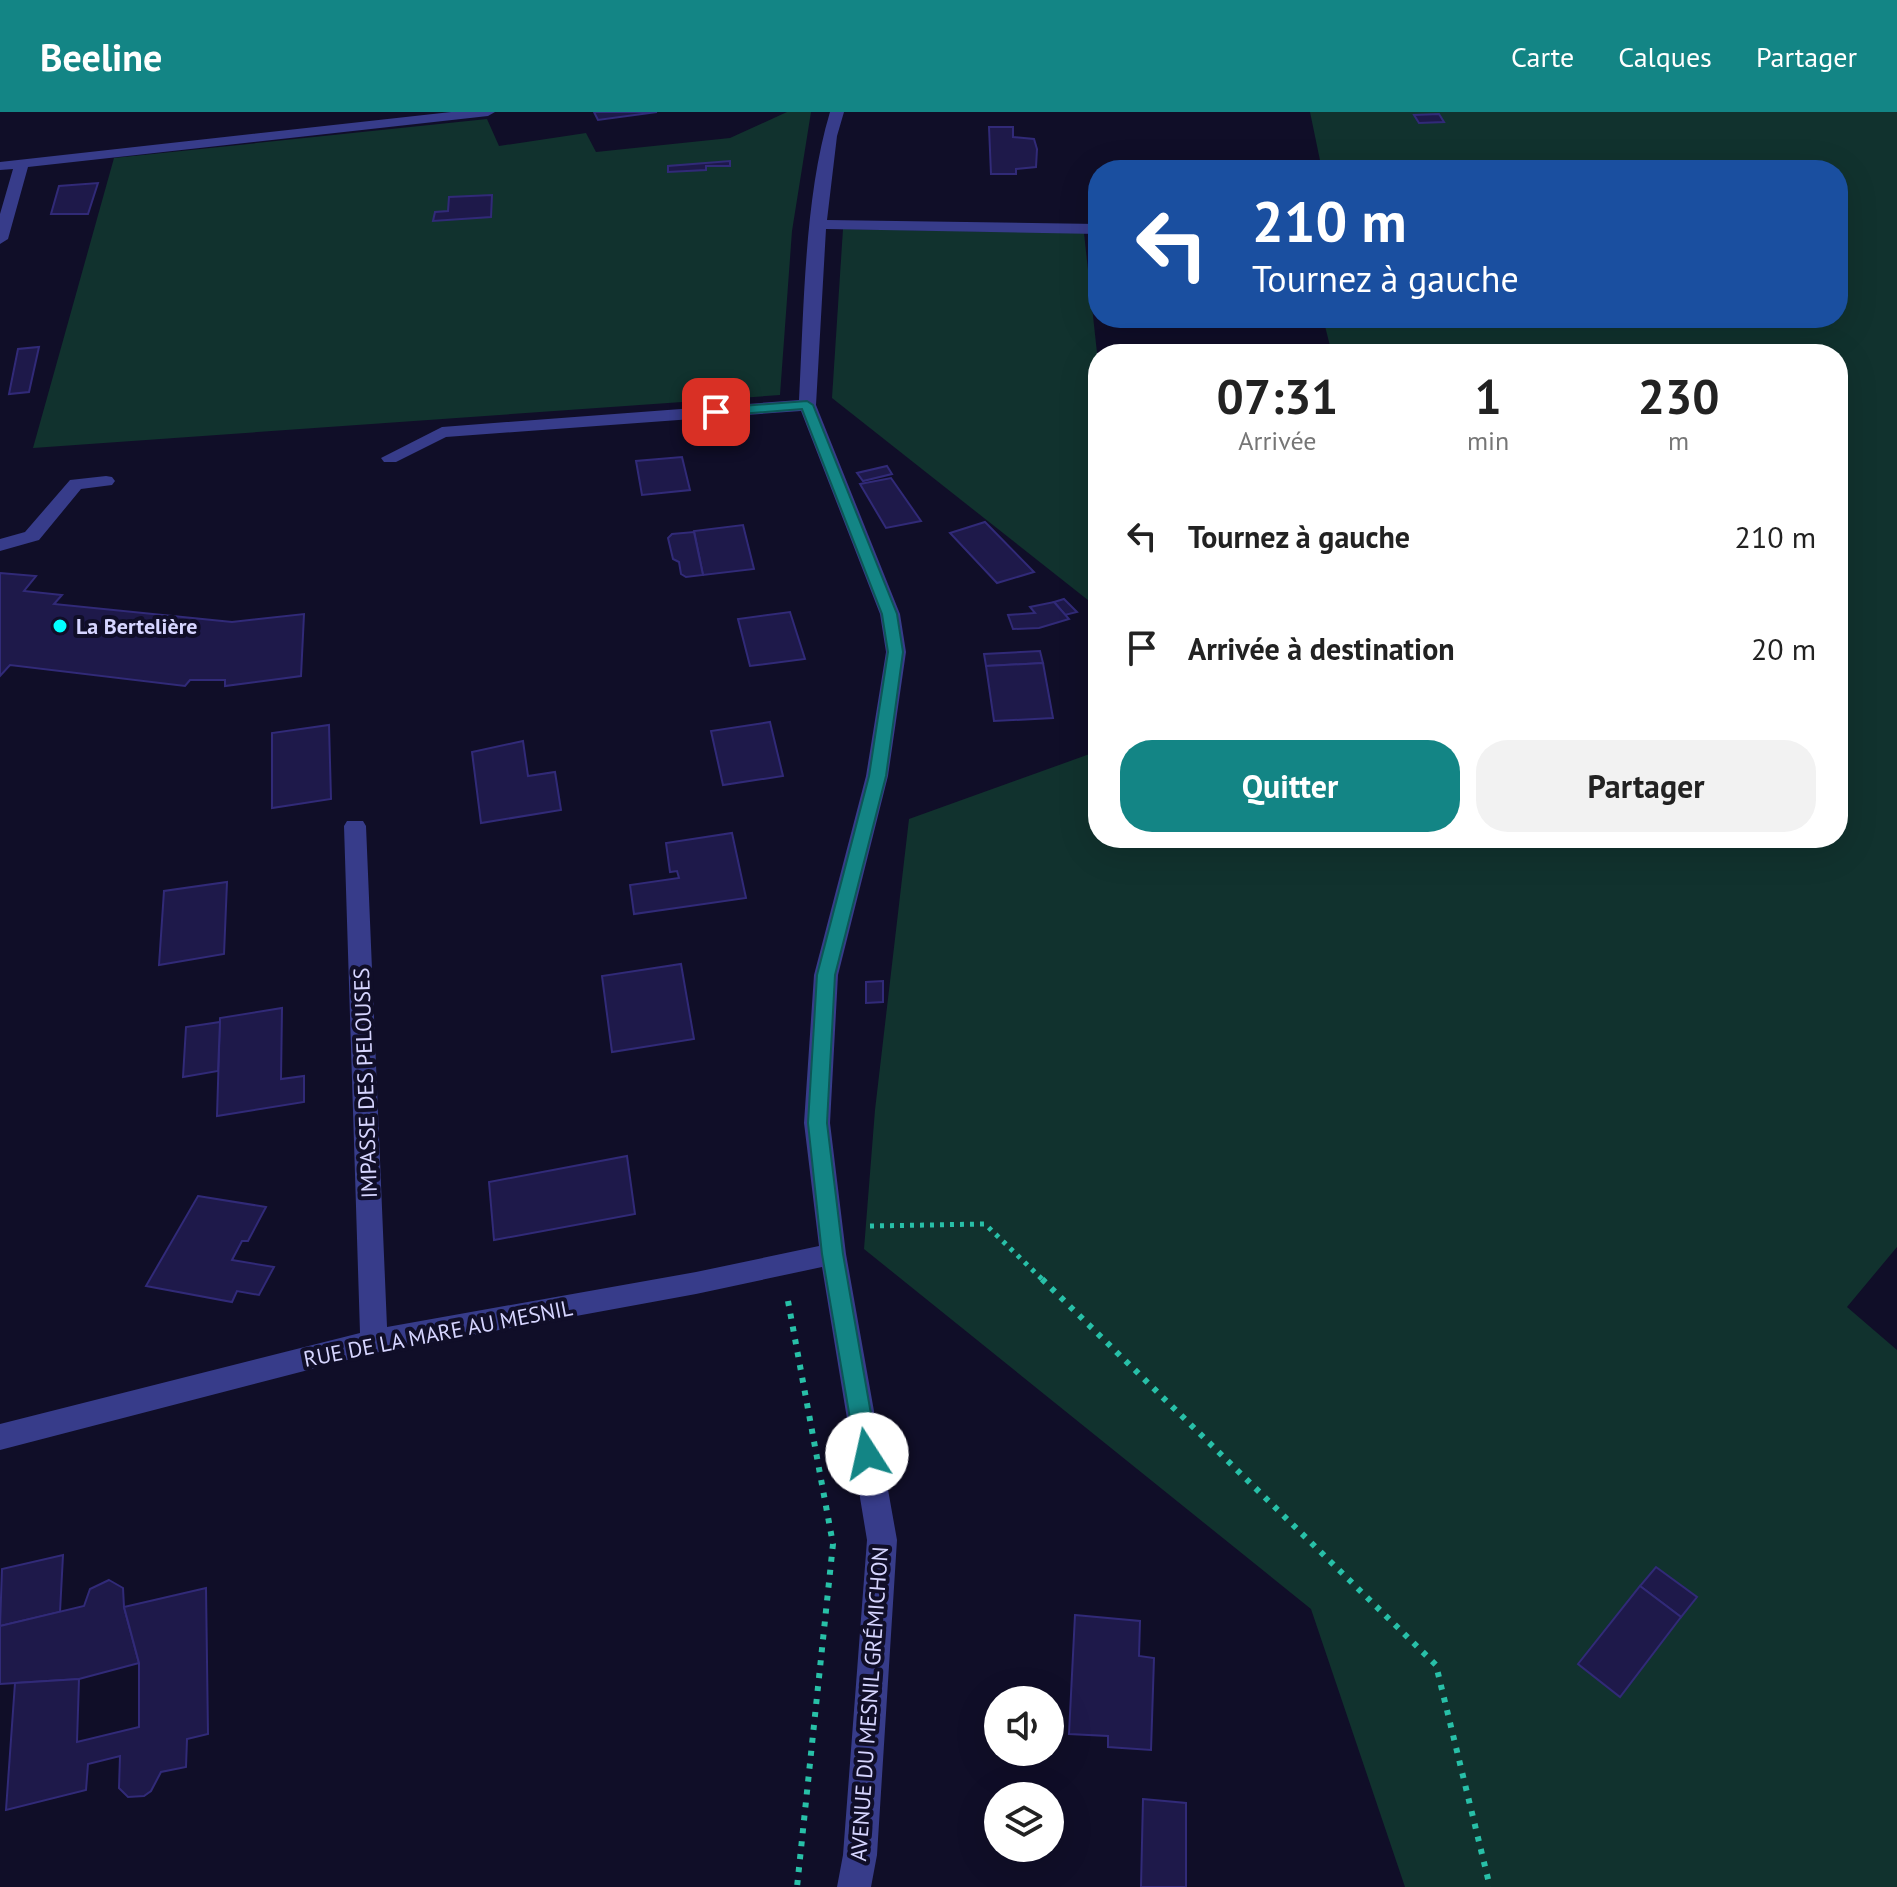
<!DOCTYPE html>
<html lang="fr">
<meta charset="utf-8">
<style>
:root{--surface:#fff;--page:#f2f2f2;--text:#222;--muted:#767676;--accent:#138585}
body{margin:0;font-family:"PT Sans",sans-serif;background:var(--page);color:var(--text);height:100vh;display:flex;flex-direction:column;font-size:30px;white-space:nowrap}
*{box-sizing:border-box;margin:0}
p{font-size:26px;color:var(--muted)}
.icon{flex:none;width:44px;height:44px;fill:none;stroke:currentColor;stroke-width:2;stroke-linecap:round;stroke-linejoin:round}
.map{position:relative;flex:1;overflow:hidden}
.drawer{position:absolute;left:1088px;top:232px;width:760px;height:504px;display:flex;flex-direction:column;background:var(--surface);border-radius:32px;box-shadow:0 8px 32px #0002}
.drawer>*{flex:none}
.hud{position:absolute;left:1088px;top:48px;width:760px;height:168px;border-radius:32px;box-shadow:0 8px 32px #0002;background:#1a4fa0;color:#fff;overflow:hidden}
.tools{position:absolute;left:984px;top:1574px;display:grid;gap:16px}
.tools a{display:grid;place-items:center;width:80px;height:80px;border-radius:50%;background:var(--surface);box-shadow:0 8px 32px #0002;font-size:40px}
.pin{position:absolute;display:grid;place-items:center;width:68px;height:68px;color:#fff;margin:-34px;border-radius:16px;box-shadow:0 4px 12px #0006}
.me{position:absolute;width:88px;margin:-44px;rotate:350deg;stroke-linejoin:round;filter:drop-shadow(0 0 6px #0008)}
.turn{display:flex;align-items:center;gap:28px;height:168px;padding:0 32px;font-size:36px}
.turn .icon{width:104px;height:104px;stroke-width:2.5}
.turn b{display:block;font-size:56px;line-height:68px}
.eta{display:flex;justify-content:space-evenly;align-items:center;height:136px;text-align:center}
.eta b{font-size:48px;font-weight:800;line-height:56px}
.action{display:flex;gap:16px;margin-top:auto;padding:16px 32px}
.action a{flex:1;height:92px;border-radius:32px;background:var(--accent);color:#fff;font-size:32px;font-weight:800;line-height:92px;text-align:center}
.action a+a{background:var(--page);color:var(--text)}
ul{padding:0;list-style:none}
li{display:flex;align-items:center;gap:24px;height:112px;padding:0 32px}
li div{flex:1}
li b{display:block;font-size:30px}
li em{font-style:normal}
header{display:flex;align-items:center;gap:48px;box-sizing:border-box;height:112px;padding:0 40px;background:var(--accent);color:#fff}
header strong{font-size:38px}
nav{display:flex;gap:44px;margin-inline-start:auto;font-size:28px}
.map>svg:first-child{display:block}
.green{fill:#11322e}
.building{fill:#1e194a;stroke:#312a78;stroke-width:2}
.lines{fill:none;stroke-linecap:round;stroke-linejoin:round}
.path-far1{stroke:#28c0a8;stroke-width:5;stroke-dasharray:4 6;stroke-linecap:butt}
.path{stroke:#28c0a8;stroke-width:6;stroke-dasharray:5 8;stroke-linecap:butt}
.minor{fill:#373c8a;fill-rule:evenodd}
.route{fill:#138585;stroke:#0c5656;stroke-width:2}
.poi-dot{fill:#01ffff;stroke:#100e28;stroke-width:3}
.labels{text-anchor:middle;dominant-baseline:central;stroke-width:8;stroke-linejoin:round;paint-order:stroke}
.poi-label{font-size:22px;font-weight:bold;fill:#d6d5ff;stroke:#100e28;text-anchor:start}
.street-label{font-size:22px;fill:#d6d5ff;stroke:#100e28}
</style>
<header>
<strong>Beeline</strong>
<nav><a>Carte</a><a>Calques</a><a>Partager</a></nav>
</header>
<div class="map">
<svg width="1897" height="1775" viewBox="0 0 1897 1775">
<rect width="100%" height="100%" fill="#100e28"/>
<g class="green">
<polygon points="787,0 811,0 792,119 780,283 33,336 114,46 487,7 499,34 586,21 596,40 730,26"/>
<polygon points="1310,0 1897,0 1897,1135 1847,1195 1897,1238 1897,1775 1405,1775 1311,1497 864,1137 875,998 909,707 1098,639 1098,726 1838,726 1838,242 1332,242 1323,206 1838,206 1838,58 1322,58"/>
<polygon points="843,117 1084,121 1098,250 1098,496 832,286"/>
</g>
<g class="building">
<polygon points="594,0 657,0 598,8"/>
<polygon points="1439,2 1444,10 1419,11 1414,3"/>
<polygon points="989,15 1013,15 1013,25 1034,27 1037,37 1036,55 1016,57 1016,62 991,62"/>
<polygon points="730,49 730,54 706,54 706,58 668,60 668,54"/>
<polygon points="98,71 88,102 51,102 59,74"/>
<polygon points="492,83 491,105 433,109 435,100 448,99 449,85"/>
<polygon points="1187,206 1295,206 1296,212 1189,215"/>
<polygon points="39,235 29,280 9,282 18,237"/>
<polygon points="682,345 690,378 642,383 636,349"/>
<polygon points="887,354 892,362 863,369 857,361"/>
<polygon points="891,366 921,409 886,416 860,372"/>
<polygon points="985,410 1034,460 997,471 950,421"/>
<polygon points="743,413 754,457 703,463 694,419"/>
<polygon points="694,420 703,463 686,465 681,462 679,450 673,447 668,426 672,422"/>
<polygon points="0,461 36,464 24,479 62,483 54,492 232,510 304,502 301,564 225,574 225,568 190,568 185,574 10,553 0,564"/>
<polygon points="1064,487 1077,500 1065,503 1054,490"/>
<polygon points="1054,490 1069,507 1039,516 1013,517 1008,503 1035,501 1030,495"/>
<polygon points="790,500 805,547 750,554 738,507"/>
<polygon points="1040,539 1043,551 986,554 984,542"/>
<polygon points="1043,551 1053,606 994,609 986,554"/>
<polygon points="770,610 783,664 723,673 711,619"/>
<polygon points="329,613 331,687 272,696 272,621"/>
<polygon points="523,629 528,664 555,660 561,698 481,711 472,640"/>
<polygon points="732,721 746,786 634,802 630,773 679,766 677,759 670,760 666,731"/>
<polygon points="227,770 224,842 159,853 164,779"/>
<polygon points="681,852 694,927 612,940 602,864"/>
<polygon points="883,869 883,890 866,891 866,870"/>
<polygon points="282,896 281,967 304,964 304,990 217,1004 220,906"/>
<polygon points="220,910 218,959 183,965 186,915"/>
<polygon points="627,1044 635,1102 494,1128 489,1070"/>
<polygon points="198,1084 266,1095 248,1129 242,1129 232,1148 274,1155 259,1183 237,1179 232,1190 146,1174"/>
<polygon points="63,1443 60,1500 0,1514 2,1457"/>
<polygon points="1656,1455 1697,1485 1681,1505 1640,1474"/>
<polygon points="109,1468 123,1476 124,1495 139,1551 79,1567 0,1572 0,1514 84,1494 90,1477"/>
<polygon points="1640,1474 1681,1505 1620,1585 1578,1552"/>
<polygon points="206,1476 208,1622 187,1627 186,1655 161,1660 151,1679 144,1684 128,1685 119,1676 120,1644 88,1652 86,1678 6,1698 15,1571 79,1567 77,1630 139,1615 139,1551 124,1495"/>
<polygon points="1075,1503 1140,1509 1139,1544 1154,1546 1151,1638 1108,1635 1108,1624 1069,1622"/>
<polygon points="1143,1687 1186,1691 1186,1775 1141,1775"/>
</g>
<g class="lines">
<polyline class="path-far1" points="870,1114 985,1112 1044,1169"/>
<g class="path">
<polyline points="1042,1167 1436,1553 1490,1775"/>
<polyline points="788,1189 833,1432 797,1775"/>
</g>
<g class="minor">
<polygon points="451,0 495,0 488,4 28,55 8,127 0,132 0,102 13,57 0,58 0,50"/>
<path d="M 830,0 L 844,0 L 837,24 L 827,108 L 1098,112 L 1098,122 L 826,117 L 816,293 L 900,502 L 906,540 L 888,664 L 838,863 L 830,1011 L 846,1142 L 897,1428 L 877,1743 L 871,1775 L 837,1775 L 843,1743 L 867,1428 L 822,1155 L 696,1182 L 374,1241 L 0,1338 L 0,1312 L 360,1221 L 344,714 L 347,709 L 363,709 L 366,714 L 387,1215 L 696,1160 L 819,1134 L 804,1011 L 814,863 L 866,664 L 886,540 L 880,502 L 801,299 L 446,325 L 396,350 L 384,350 L 381,346 L 442,315 L 799,288 C 804,198 804,86 830,0 Z"/>
<polygon points="106,364 112,365 115,369 112,373 81,377 39,428 0,439 0,427 25,420 70,368"/>
</g>
</g>
<polygon class="route" points="807,289 813,293 897,502 903,540 886,664 835,863 827,1011 843,1142 878,1342 875,1349 867,1352 859,1349 856,1342 822,1142 808,1011 817,863 869,664 888,540 882,502 802,297 716,304 709,300 716,296"/>
<circle class="poi-dot" cx="60" cy="514" r="8"/>
<g class="labels">
<g class="poi-label">
<text x="76" y="514">La Bertelière</text>
</g>
<g class="street-label">
<text transform="translate(365 971) rotate(-92)">IMPASSE DES PELOUSES</text>
<text transform="translate(438 1221) rotate(-11)">RUE DE LA MARE AU MESNIL</text>
<text transform="translate(869 1592) rotate(-86)">AVENUE DU MESNIL GRÉMICHON</text>
</g>
</g>
</svg>
<div class="tools">
<a><svg class="icon" aria-label="sound" viewBox="0 0 24 24"><path d="M4 9h4l5-4v14l-5-4H4zM17 9q2 3 0 6"/></svg></a>
<a><svg class="icon" aria-label="layers" viewBox="0 0 24 24"><path d="M12 4l9 5-9 5-9-5zM3 14l9 5 9-5"/></svg></a>
</div>
<div class="pin" style="left:716px;top:300px;background:#d93025"><svg class="icon" aria-label="arrive" viewBox="0 0 24 24"><path d="M6 21V4h12l-3 4 3 4H6"/></svg></div>
<svg class="me" style="left:867px;top:1342px" viewBox="-20 -20 40 40"><circle r="19" fill="#fff"/><path d="M0-13L10 11 0 6-10 11z" fill="#138585"/></svg>
<div class="hud">
<div class="turn"><svg class="icon" aria-label="left" viewBox="0 0 24 24"><path d="M17 20v-9H6M10 6l-5 5 5 5"/></svg><div><b>210 m</b>Tournez à gauche</div></div>
</div>
<section class="drawer">
<div class="eta">
<div><b>07:31</b><p>Arrivée</p></div>
<div><b>1</b><p>min</p></div>
<div><b>230</b><p>m</p></div>
</div>
<ul>
<li><svg class="icon" aria-label="left" viewBox="0 0 24 24"><path d="M17 20v-9H6M10 6l-5 5 5 5"/></svg><div><b>Tournez à gauche</b></div><em>210 m</em></li>
<li><svg class="icon" aria-label="arrive" viewBox="0 0 24 24"><path d="M6 21V4h12l-3 4 3 4H6"/></svg><div><b>Arrivée à destination</b></div><em>20 m</em></li>
</ul>
<div class="action"><a>Quitter</a><a>Partager</a></div>
</section>
</div>
